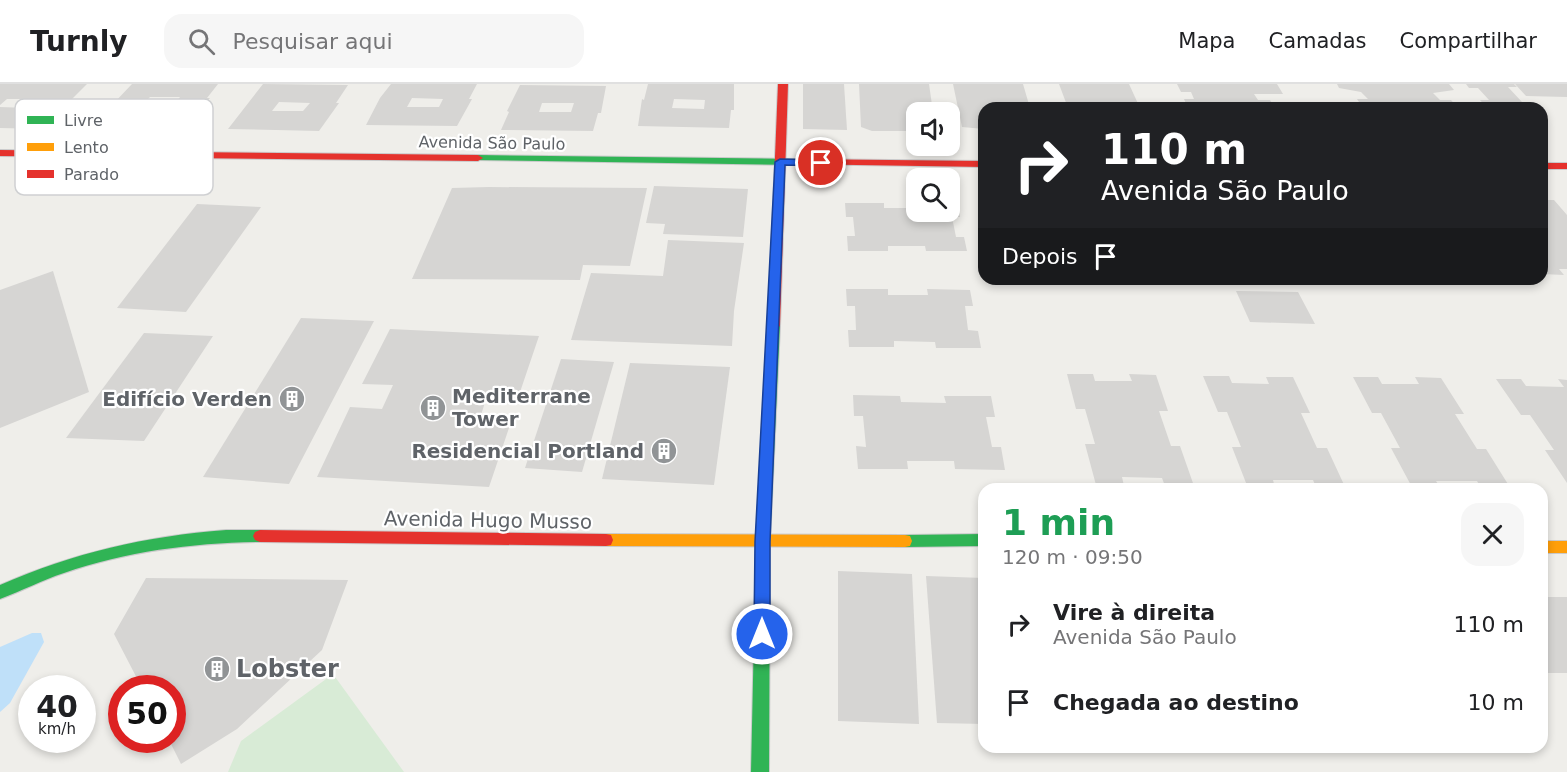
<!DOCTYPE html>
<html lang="pt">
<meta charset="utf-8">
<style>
:root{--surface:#fff;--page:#f6f6f6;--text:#202124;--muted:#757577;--line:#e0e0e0}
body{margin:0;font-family:"DejaVu Sans",sans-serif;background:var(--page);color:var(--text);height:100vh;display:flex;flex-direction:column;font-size:22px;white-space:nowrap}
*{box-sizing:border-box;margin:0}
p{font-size:20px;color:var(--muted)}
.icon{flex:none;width:33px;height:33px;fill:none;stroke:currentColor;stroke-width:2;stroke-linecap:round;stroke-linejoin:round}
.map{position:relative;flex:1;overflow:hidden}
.panel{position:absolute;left:978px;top:399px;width:570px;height:270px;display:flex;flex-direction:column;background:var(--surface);border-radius:18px;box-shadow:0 3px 9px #0003}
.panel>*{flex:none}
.hud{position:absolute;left:978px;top:18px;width:570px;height:183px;border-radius:18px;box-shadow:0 3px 9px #0003;background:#202124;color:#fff;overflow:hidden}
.tools{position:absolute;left:906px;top:18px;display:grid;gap:12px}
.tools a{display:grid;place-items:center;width:54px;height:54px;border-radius:12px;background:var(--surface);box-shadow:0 3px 9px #0003;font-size:30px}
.speed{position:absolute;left:18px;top:591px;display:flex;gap:12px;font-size:30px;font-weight:700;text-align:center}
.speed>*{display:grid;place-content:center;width:78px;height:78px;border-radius:50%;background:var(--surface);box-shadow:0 3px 9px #0003;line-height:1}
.speed small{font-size:15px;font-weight:400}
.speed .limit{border:9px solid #d22;background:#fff;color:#111}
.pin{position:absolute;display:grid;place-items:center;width:51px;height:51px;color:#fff;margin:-26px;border:3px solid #fff;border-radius:50%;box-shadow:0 2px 6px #0007}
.me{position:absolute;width:66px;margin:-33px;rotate:0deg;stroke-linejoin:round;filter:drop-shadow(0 0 4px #0008)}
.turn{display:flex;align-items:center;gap:21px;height:126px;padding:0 24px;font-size:27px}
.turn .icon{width:78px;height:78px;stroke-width:2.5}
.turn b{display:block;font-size:42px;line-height:51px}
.then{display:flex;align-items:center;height:57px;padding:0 24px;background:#0003;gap:12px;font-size:22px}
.round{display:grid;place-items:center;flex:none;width:63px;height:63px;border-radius:18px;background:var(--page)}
.summary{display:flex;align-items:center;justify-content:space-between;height:102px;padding:0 24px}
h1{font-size:36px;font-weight:800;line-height:45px;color:#1e9e55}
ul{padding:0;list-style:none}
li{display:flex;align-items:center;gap:18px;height:78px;padding:0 24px}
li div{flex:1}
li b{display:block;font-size:22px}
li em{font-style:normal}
header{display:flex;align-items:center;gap:36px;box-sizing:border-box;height:84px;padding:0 30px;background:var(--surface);border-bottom:2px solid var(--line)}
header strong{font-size:28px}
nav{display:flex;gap:33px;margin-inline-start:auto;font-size:21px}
.search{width:420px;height:54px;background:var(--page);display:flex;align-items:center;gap:15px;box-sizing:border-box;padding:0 21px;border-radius:18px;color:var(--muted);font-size:22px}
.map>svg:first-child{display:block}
.green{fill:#d8ebd6}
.water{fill:#bfe0f9}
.building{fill:#d6d5d3;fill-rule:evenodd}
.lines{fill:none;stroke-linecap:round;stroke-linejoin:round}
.fast-casing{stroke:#cacacb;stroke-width:2}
.slow-casing{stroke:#cacacb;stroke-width:2}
.jam-casing{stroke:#cacacb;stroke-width:2}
.fast{fill:#30b455;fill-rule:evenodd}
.slow{fill:#ff9f0a;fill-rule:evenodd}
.jam{fill:#e5322d;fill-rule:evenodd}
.route{fill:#2563eb;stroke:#184099;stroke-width:1.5}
.labels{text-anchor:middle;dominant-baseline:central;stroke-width:4.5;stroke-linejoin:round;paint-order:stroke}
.far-street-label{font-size:16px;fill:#5f6368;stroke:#fff}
.poi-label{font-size:20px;font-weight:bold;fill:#5f6368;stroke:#fff;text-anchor:end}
.street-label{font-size:20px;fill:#5f6368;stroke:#fff}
.near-poi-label{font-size:24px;font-weight:bold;fill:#5f6368;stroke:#fff;text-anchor:start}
.key{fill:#fff;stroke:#cfd0d2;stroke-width:1.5}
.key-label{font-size:16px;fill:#5f6368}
</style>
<header>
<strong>Turnly</strong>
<div class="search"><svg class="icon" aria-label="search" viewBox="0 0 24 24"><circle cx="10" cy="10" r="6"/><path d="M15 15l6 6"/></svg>Pesquisar aqui</div>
<nav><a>Mapa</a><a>Camadas</a><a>Compartilhar</a></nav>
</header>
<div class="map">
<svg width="1567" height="688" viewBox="0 0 1567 688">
<rect width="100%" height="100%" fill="#efeeea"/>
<polygon class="green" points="333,590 404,688 228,688 241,657"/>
<polygon class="water" points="32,549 41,549 44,558 10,619 0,628 0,563"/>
<g class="building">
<polygon points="0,0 87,0 71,16 74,16 42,45 0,44 0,23 28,24 37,15 7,15 0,21"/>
<path d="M 132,0 L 218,0 L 207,14 L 210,14 L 185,41 L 95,39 ZM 150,13 L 180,13 L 173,22 L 142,21 Z"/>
<path d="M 263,0 L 348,1 L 336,19 L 339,19 L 319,47 L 228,45 ZM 279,18 L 310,19 L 303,27 L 272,27 Z"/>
<path d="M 391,0 L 477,0 L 469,15 L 472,15 L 457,42 L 366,41 L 380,14 ZM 412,14 L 443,15 L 439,23 L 407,23 Z"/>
<path d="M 648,0 L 734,0 L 734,26 L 731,26 L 729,44 L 638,42 L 642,15 L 644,16 ZM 674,15 L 705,16 L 704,25 L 672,24 Z"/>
<polygon points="803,0 844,0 847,46 803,45"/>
<polygon points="859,0 929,0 933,28 916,28 916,47 872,47 861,43"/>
<polygon points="953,0 1023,0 1030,24 984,24 984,45 962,43"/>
<polygon points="1059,0 1129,0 1140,24 1068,24"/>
<polygon points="1177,0 1277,0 1283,10 1254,10 1258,16 1270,16 1275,24 1188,24 1184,15 1194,15 1191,8 1181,8"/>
<polygon points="1337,0 1449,0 1454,6 1433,9 1440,16 1451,16 1458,24 1363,24 1357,15 1368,15 1361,8 1339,4"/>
<polygon points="1466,0 1514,0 1517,3 1508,3 1522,18 1531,18 1536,24 1487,24 1480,16 1489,16 1478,4 1469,4"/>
<polygon points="1515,0 1567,0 1567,13 1526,12"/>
<path d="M 520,1 L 606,2 L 601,29 L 598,29 L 593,47 L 501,46 L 509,28 L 507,27 ZM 542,19 L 574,19 L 571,28 L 539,28 Z"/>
<polygon points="654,102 748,105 743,153 663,150 665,140 646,139"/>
<polygon points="489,103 647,104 630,182 583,181 580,196 412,195 452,104"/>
<polygon points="1542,116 1554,116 1567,131 1567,185 1559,185 1564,191 1542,190"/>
<polygon points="845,119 884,119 884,124 916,124 916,128 950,128 950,119 957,119 960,133 952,133 956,153 964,153 967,167 926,167 925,162 888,162 888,167 848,167 847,152 855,152 853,133 846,133"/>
<polygon points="197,120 261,123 186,228 117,224"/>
<polygon points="668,156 744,159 734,227 732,262 571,256 591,189 663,192"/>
<polygon points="53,187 89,308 0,344 0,206"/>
<polygon points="846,205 888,205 888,211 928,211 927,205 970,206 973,222 965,222 968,246 978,247 981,264 936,264 935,258 894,257 894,263 849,263 848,246 856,246 855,222 847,222"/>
<polygon points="1236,207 1298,208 1315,240 1250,238"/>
<polygon points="301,234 374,237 289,400 203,393"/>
<polygon points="390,245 539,252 519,311 488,309 481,331 513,332 489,403 317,393 350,323 382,325 393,301 362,300"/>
<polygon points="144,249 213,252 144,357 66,354"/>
<polygon points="561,275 614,278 582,388 525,384"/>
<polygon points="630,279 730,283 714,401 602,395"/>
<polygon points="1067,290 1093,290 1095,297 1132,297 1129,290 1156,291 1168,327 1159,327 1171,362 1180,362 1194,402 1165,402 1162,394 1122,393 1124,402 1096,401 1085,360 1095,360 1085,325 1076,325"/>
<polygon points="1203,292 1229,292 1232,299 1269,300 1266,293 1293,293 1310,329 1301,329 1317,364 1327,364 1346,405 1317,405 1313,396 1273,396 1275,404 1248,404 1232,363 1241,363 1227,328 1218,328"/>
<polygon points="1353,293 1378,293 1382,300 1419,300 1415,293 1441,294 1464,330 1455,330 1477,365 1486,365 1511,405 1482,405 1477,397 1436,397 1441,405 1413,405 1391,364 1400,364 1381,329 1372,329"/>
<polygon points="1496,295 1521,295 1526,302 1564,303 1558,295 1567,296 1567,399 1545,366 1554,366 1530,331 1521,331"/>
<polygon points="853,311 900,312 901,318 946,319 944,312 991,312 995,333 986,333 992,363 1001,363 1005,386 955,385 954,377 907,377 908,385 858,385 856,362 866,363 863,332 854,332"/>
<polygon points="838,487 912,490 919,640 838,637"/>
<polygon points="926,492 984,494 984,640 937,639"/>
<polygon points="146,494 348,496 322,566 237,645 181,680 169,656 172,656 172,604 142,604 114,550"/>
<polygon points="1542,513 1567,513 1567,589 1546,589 1542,582"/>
</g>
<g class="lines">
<g class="fast-casing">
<g id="fast">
<polygon points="478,71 797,75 802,78 797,81 474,76 473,74"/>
<polygon points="774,238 780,242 770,458 769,688 751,688 756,458 768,242"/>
<path d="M 226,446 L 260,446 L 265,448 L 267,452 L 265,456 L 260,458 C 193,459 128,467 64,489 C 42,496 22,507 0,515 L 0,501 C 73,469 146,452 226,446 Z"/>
<polygon points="984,450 984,462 905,463 900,462 898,457 900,452 905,451"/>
</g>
</g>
<g class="slow-casing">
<g id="slow">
<polygon points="606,450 905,451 910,452 912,457 910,462 905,463 606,462 601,461 599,456 601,451"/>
<rect x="1542" y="457" width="25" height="12"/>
</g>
</g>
<g class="jam-casing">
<g id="jam">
<polygon points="778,0 788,0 780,242 774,246 768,242"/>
<polygon points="0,66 478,71 483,74 478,77 0,72"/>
<polygon points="797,75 984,77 984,83 793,80 793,76"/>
<rect x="1542" y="79" width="25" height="6"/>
<polygon points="260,446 606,450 611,451 613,456 611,461 606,462 260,458 255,456 253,452 255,448"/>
</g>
</g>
<use href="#fast" class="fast"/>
<use href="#slow" class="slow"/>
<use href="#jam" class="jam"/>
</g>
<polygon class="route" points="780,75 821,76 826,79 821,82 785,81 770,458 770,550 767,555 762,557 756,555 754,550 755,458 775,78"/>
<defs>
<g id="building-disc" transform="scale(1.35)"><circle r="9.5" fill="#919496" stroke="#fff"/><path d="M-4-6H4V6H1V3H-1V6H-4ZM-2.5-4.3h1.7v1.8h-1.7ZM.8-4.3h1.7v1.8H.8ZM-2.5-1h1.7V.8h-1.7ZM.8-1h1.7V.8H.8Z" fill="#fff"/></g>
</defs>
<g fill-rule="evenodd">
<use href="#building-disc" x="292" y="315"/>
<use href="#building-disc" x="433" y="324"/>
<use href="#building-disc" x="664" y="367"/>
<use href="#building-disc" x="217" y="585"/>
</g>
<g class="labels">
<g class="far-street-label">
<text transform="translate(492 59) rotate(1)">Avenida São Paulo</text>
</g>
<g class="poi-label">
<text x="452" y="312" text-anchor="start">Mediterrane<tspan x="452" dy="23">Tower</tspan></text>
<text x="272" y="315">Edifício Verden</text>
<text x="644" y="367">Residencial Portland</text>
</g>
<g class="street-label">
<text transform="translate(488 436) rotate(1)">Avenida Hugo Musso</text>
</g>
<g class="near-poi-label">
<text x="236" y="585">Lobster</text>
</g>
</g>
<rect x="15" y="15" width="198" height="96" rx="9" class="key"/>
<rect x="27" y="32" width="27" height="8" fill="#30b455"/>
<rect x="27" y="59" width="27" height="8" fill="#ff9f0a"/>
<rect x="27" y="86" width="27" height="8" fill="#e5322d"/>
<g class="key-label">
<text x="64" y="42">Livre</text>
<text x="64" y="69">Lento</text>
<text x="64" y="96">Parado</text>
</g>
</svg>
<div class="tools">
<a><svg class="icon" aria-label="sound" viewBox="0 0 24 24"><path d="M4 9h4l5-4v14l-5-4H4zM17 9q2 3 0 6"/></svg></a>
<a><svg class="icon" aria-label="search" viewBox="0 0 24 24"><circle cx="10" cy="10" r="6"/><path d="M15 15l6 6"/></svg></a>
</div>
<div class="speed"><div>40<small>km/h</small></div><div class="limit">50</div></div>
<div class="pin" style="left:821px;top:79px;background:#d93025"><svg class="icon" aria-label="arrive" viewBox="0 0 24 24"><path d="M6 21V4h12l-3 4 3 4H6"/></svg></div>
<svg class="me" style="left:762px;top:550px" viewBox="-20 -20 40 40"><circle r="17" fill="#2563eb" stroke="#fff" stroke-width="3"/><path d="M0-11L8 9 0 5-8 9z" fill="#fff"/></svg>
<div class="hud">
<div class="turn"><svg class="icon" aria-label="right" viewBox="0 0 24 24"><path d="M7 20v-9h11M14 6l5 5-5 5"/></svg><div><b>110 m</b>Avenida São Paulo</div></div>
<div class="then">Depois<svg class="icon" aria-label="arrive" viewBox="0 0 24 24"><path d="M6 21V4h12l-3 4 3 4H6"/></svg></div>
</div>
<section class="panel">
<div class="summary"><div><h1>1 min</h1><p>120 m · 09:50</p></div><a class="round"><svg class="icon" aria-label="close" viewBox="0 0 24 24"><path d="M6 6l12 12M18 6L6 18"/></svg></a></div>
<ul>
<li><svg class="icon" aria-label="right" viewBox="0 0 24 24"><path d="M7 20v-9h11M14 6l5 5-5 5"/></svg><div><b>Vire à direita</b><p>Avenida São Paulo</p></div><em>110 m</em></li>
<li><svg class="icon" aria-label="arrive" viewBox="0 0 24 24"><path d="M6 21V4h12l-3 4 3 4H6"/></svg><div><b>Chegada ao destino</b></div><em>10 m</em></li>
</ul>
</section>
</div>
